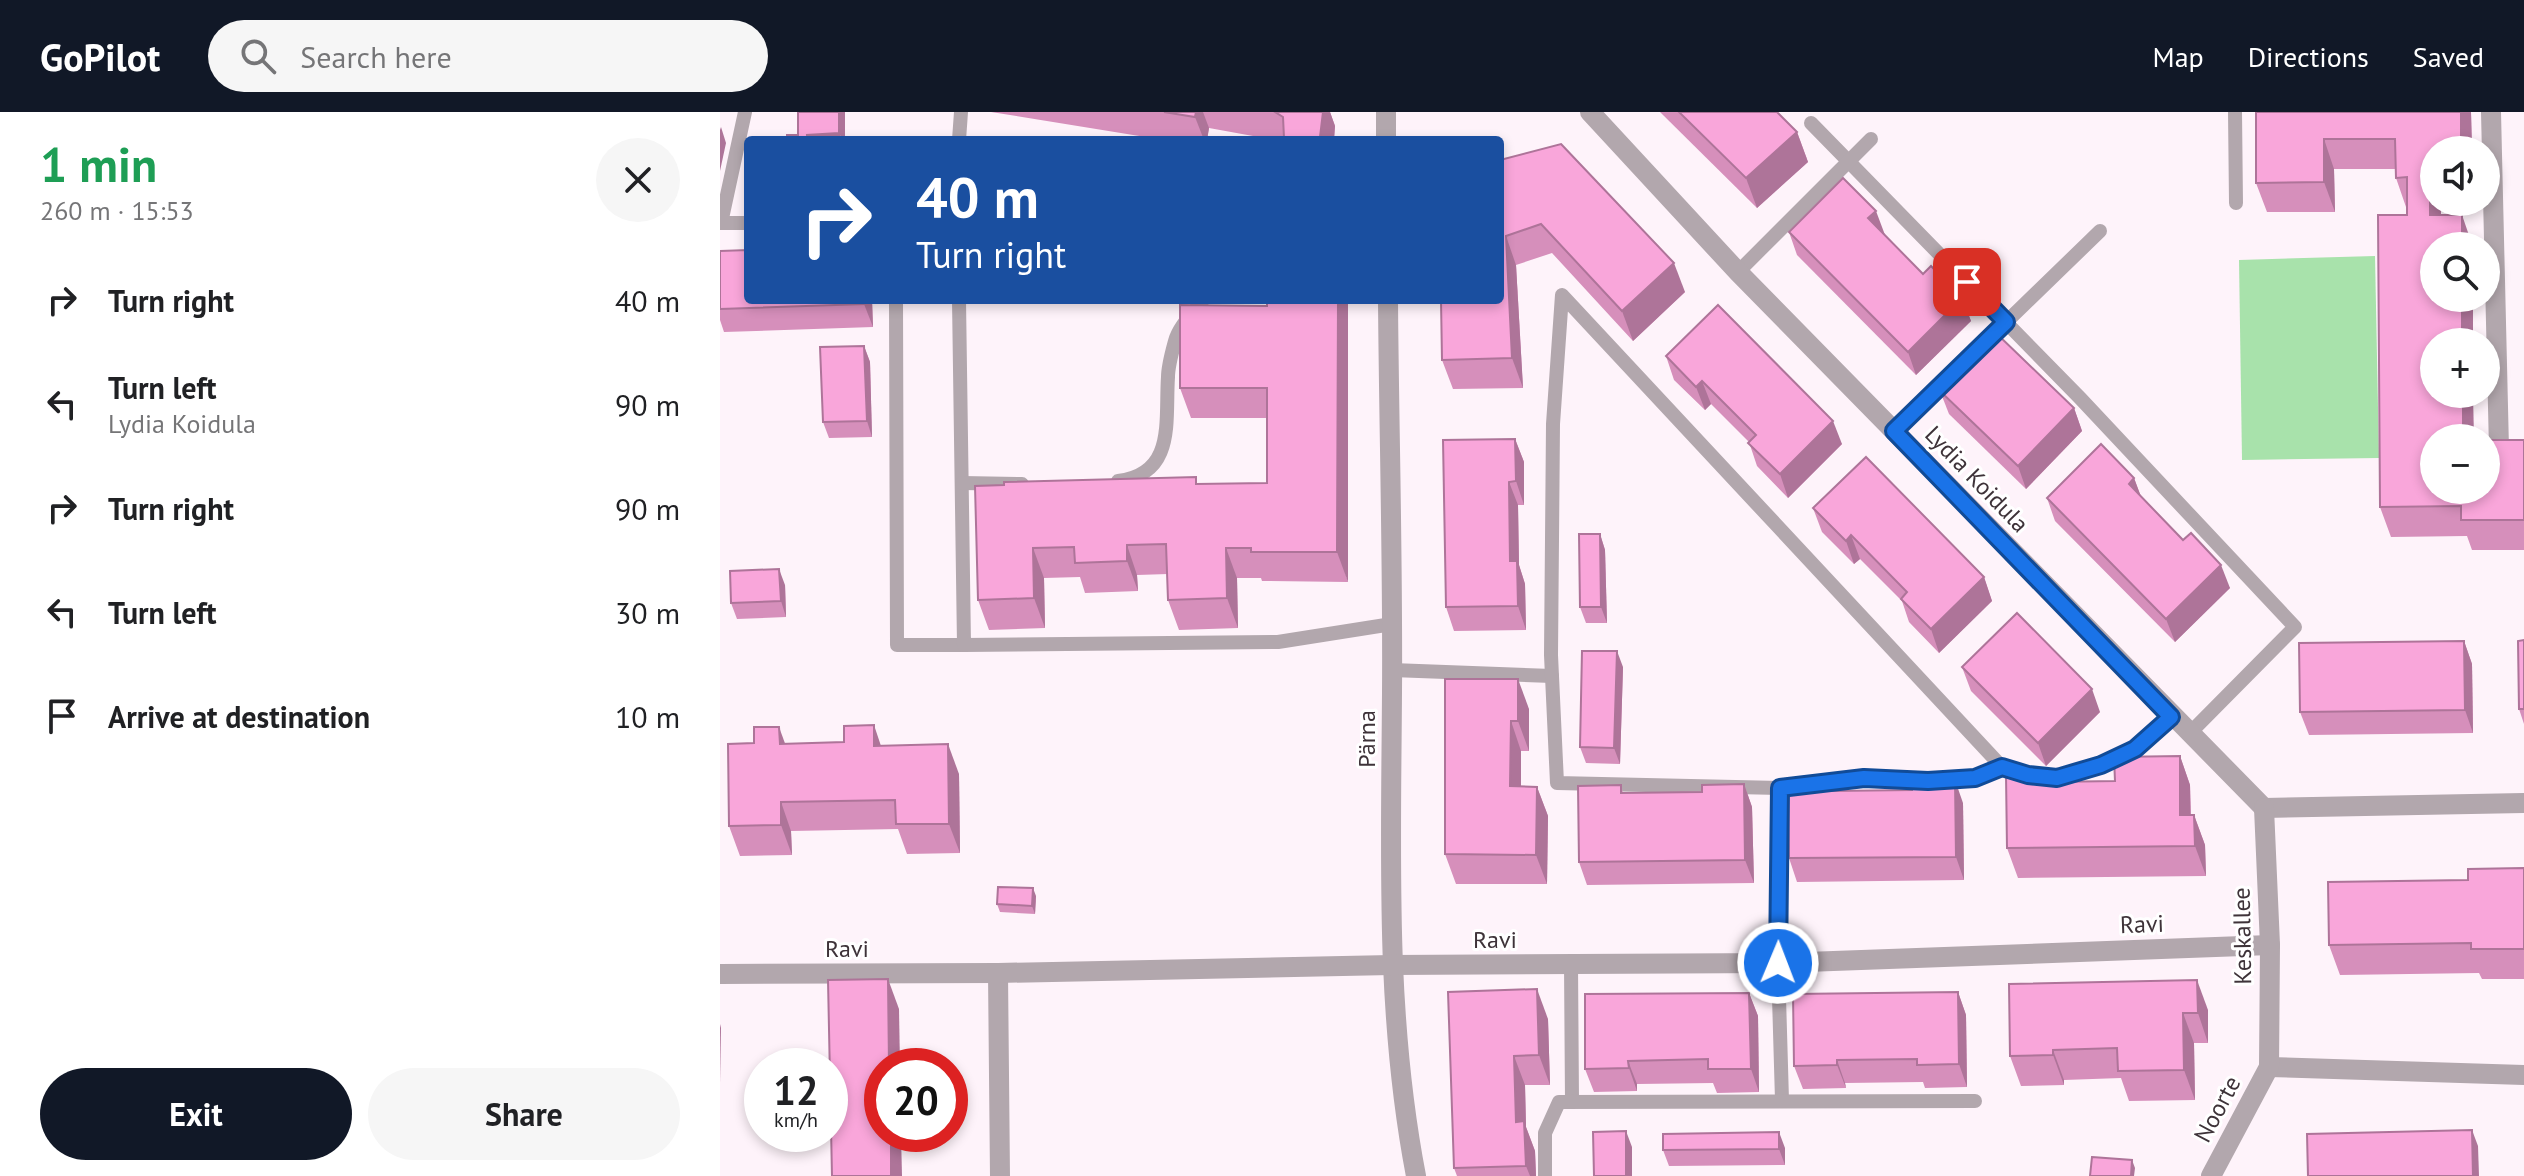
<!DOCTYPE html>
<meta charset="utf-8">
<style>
:root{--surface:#fff;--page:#f6f6f6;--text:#202124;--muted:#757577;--accent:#111827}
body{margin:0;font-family:"PT Sans",sans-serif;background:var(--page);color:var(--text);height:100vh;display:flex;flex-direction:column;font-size:30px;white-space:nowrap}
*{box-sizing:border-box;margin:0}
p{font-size:26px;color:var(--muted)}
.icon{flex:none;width:44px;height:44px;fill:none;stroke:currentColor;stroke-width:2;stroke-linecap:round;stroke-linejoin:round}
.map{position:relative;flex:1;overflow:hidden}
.side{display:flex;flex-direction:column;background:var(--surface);width:720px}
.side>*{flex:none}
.guide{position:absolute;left:24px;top:24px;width:760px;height:168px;border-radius:8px;box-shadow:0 4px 12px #0003;background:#1a4fa0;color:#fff;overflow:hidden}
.controls{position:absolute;left:1700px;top:24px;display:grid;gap:16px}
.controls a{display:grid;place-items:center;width:80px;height:80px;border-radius:50%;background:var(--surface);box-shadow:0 4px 12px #0003;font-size:40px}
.speed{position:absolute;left:24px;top:936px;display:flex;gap:16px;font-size:40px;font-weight:700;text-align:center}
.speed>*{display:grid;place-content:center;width:104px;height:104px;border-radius:50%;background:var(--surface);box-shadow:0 4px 12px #0003;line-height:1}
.speed small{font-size:20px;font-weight:400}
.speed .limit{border:12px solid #d22;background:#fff;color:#111}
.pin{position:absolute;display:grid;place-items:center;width:68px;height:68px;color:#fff;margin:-34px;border-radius:16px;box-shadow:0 4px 12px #0006}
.me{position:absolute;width:88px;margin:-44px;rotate:1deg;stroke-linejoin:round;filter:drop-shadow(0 0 6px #0008)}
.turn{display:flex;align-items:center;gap:28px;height:168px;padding:0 40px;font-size:36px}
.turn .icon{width:104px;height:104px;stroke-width:2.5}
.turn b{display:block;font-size:56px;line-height:68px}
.round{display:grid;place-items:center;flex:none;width:84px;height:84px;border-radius:42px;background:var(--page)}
.summary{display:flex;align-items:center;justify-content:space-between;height:136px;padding:0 40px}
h1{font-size:48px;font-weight:800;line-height:60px;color:#1e9e55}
.action{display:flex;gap:16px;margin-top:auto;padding:16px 40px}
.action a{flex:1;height:92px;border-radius:48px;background:var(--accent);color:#fff;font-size:32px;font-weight:800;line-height:92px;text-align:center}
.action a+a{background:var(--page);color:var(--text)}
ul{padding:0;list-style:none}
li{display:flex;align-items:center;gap:24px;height:104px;padding:0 40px}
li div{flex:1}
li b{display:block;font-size:30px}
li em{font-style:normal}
header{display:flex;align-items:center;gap:48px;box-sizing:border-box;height:112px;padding:0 40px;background:var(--accent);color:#fff}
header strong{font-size:38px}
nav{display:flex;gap:44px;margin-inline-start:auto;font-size:28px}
.search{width:560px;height:72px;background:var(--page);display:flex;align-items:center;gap:20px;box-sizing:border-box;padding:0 28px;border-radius:44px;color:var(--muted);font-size:30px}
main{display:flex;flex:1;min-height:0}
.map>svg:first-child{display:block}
.green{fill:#a8e2ab}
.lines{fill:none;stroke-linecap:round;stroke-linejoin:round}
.lane{stroke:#b2a7ad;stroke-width:14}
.street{stroke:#b2a7ad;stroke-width:20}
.wall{fill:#d68fbb}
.shaded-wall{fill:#ae7499}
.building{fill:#f9a6da;stroke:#ae7499;stroke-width:2}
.route-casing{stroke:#114b97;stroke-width:20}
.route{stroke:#1a73e8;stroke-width:14}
.labels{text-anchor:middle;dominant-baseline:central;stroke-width:6;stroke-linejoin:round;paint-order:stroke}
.street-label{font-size:24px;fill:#3e3339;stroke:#fff}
</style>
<header>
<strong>GoPilot</strong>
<div class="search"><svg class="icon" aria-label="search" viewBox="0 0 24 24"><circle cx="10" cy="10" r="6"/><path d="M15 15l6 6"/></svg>Search here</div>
<nav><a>Map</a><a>Directions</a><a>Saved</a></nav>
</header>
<main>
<section class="side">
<div class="summary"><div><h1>1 min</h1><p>260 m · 15:53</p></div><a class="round"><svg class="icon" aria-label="close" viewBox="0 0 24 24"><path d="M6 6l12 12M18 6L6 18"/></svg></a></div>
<ul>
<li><svg class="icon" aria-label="right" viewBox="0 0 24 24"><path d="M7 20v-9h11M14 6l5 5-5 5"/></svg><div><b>Turn right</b></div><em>40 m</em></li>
<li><svg class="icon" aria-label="left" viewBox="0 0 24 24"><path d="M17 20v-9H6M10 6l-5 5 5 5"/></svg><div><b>Turn left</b><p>Lydia Koidula</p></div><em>90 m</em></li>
<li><svg class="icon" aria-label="right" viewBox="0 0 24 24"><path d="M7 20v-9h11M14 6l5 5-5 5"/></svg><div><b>Turn right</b></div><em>90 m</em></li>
<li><svg class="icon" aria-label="left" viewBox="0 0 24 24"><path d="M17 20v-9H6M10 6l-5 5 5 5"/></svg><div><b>Turn left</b></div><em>30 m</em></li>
<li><svg class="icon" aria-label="arrive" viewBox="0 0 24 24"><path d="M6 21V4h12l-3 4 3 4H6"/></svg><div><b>Arrive at destination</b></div><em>10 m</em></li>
</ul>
<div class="action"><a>Exit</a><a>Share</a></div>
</section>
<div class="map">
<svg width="1804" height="1064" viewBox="0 0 1804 1064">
<rect width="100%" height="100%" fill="#fef3fa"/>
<polygon class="green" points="1655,144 1659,346 1522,348 1519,148"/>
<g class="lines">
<g class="lane">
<polyline points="25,0 1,111 28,111"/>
<polyline points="1515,0 1516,91"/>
<polyline points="1091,11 1360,286 1575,515 1469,622"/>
<polyline points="239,28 241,0"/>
<polyline points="1018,160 1151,27"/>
<polyline points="176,188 177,533 244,533"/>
<polyline points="239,188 244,533 558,530 672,512"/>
<polyline points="1174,319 1380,119"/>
<path d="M 398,369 C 456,362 445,309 448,265 C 448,254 452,240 455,229 C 459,214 474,200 483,188"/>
<polyline points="242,371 302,372"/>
<polyline points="672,558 832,564"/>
<polyline points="1093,672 1144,666 1208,669 1255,666 1282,655"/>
<polyline points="851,852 852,988"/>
<polyline points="1062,988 1058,851 1060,676 837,671 831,543 833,312 842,183 1282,655 1308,663 1337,666 1381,653 1415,637 1451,605"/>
<polyline points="825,1064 825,1021 839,990 1255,989"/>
</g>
<g class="street">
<polyline points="666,0 666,28"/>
<polyline points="870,0 1018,160 1544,696"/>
<polyline points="1771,0 1779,337 1804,337"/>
<path d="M 668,188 C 669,319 673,450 672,581 C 671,744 665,903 696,1064"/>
<polyline points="1544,696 1804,691"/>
<polyline points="278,861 280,1064"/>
<polyline points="0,862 278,861 671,853 1058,851 1550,833"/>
<polyline points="1549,955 1804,963"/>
<polyline points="1491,1064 1549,955 1550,833 1544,696"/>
</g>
</g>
<g class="wall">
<polygon points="271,0 610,0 615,14 614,26 544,26 489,16 487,28 444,28"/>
<polygon points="940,0 1057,0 1077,20 1088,50 1037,96"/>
<polygon points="1536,0 1751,0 1752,38 1714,38 1714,90 1752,90 1752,95 1721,95 1721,103 1752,132 1714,378 1804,328 1804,438 1752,438 1747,424 1671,425 1660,395 1687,103 1686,95 1676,66 1675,57 1614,57 1615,100 1547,100 1536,71"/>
<polygon points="780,48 965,180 913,229 832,141 796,153 803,276 733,277 722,248"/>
<polygon points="1069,120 1203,162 1242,186 1251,209 1196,263 1077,143"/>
<polygon points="0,139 28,188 152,188 153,215 4,220 0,208"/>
<polygon points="547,194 628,470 542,469 541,466 517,466 518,516 459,518 448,488 448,462 417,463 418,479 365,481 360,465 324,466 325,516 269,518 258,488 255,374 547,371 547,306 471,306 460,276"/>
<polygon points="144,234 150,250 152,325 109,326 103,310"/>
<polygon points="946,244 1122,332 1068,386 1037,354 1029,330 991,292 985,298 954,268"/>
<polygon points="1220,279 1354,296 1362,319 1306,377 1229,302"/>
<polygon points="795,327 804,350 804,393 798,393 799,453 805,472 806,518 734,519 726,495"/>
<polygon points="1414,366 1421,385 1510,476 1455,530 1335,409 1327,386"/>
<polygon points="1093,396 1264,465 1272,489 1219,541 1189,510 1182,489 1140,447 1134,452 1102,420"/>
<polygon points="880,422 885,438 887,511 866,511 860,495"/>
<polygon points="65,473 66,505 17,507 11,491"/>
<polygon points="1804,528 1804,612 1799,597"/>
<polygon points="1744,529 1752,552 1753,621 1589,623 1580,600"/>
<polygon points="903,555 900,652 866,651 860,635"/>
<polygon points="1242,555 1380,600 1326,654 1251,579"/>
<polygon points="725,567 809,597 809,639 801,639 801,675 817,675 828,704 827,772 736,772 725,742"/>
<polygon points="65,632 161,634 239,662 240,741 187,742 178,717 71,719 72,743 20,744 9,714"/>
<polygon points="1460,644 1470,673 1471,703 1474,703 1485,733 1486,764 1298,766 1287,736 1329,662 1332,670 1395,669"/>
<polygon points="1024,672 1032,695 1034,771 867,773 859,750 901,673 903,681 982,680"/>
<polygon points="1243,691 1244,768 1077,770 1069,746"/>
<polygon points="1804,756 1804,867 1762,867 1759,861 1620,863 1609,833 1748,768"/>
<polygon points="316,784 315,802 280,800 277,792"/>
<polygon points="1289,872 1488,898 1488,931 1474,931 1475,988 1409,989 1401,966 1344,968 1344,973 1301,974 1290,944"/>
<polygon points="728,880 828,907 830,973 805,973 806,1015 815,1039 816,1064 737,1064 734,1056"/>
<polygon points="1238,880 1246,903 1247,975 1205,976 1203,970 1125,971 1126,976 1083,977 1074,954"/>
<polygon points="1029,881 1038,904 1039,980 997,981 993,971 917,972 917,979 874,980 865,957"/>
<polygon points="1065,1036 1065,1053 949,1054 943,1038"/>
</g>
<g class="shaded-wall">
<polygon points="119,0 125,0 125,28 122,28 119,21"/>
<polygon points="476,0 483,0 489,16 487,28 484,28 475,5"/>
<polygon points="603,0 610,0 615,14 614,28 600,25"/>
<polygon points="1741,0 1751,0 1752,38 1741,38"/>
<polygon points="1,15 6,31 0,59 0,18"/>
<polygon points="1077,20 1088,50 1037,96 1026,66"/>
<polygon points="1604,27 1614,57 1615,100 1604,70"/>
<polygon points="1710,65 1714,76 1714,90 1719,90 1721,95 1721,132 1710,103"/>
<polygon points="1156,99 1165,123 1148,106"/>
<polygon points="1742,103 1752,132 1752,134 1742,134"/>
<polygon points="786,124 796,153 803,276 792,246"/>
<polygon points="954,151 965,180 913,229 902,199"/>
<polygon points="1242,186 1251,209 1196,263 1188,240"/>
<rect x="1742" y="186" width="11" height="44"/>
<polygon points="144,188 152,188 153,215 144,192"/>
<polygon points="618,188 628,188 628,470 617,440"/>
<polygon points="144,234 150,250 152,325 147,309"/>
<polygon points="982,269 991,292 985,298 976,275"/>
<polygon points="1743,282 1753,282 1754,326 1743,326"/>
<polygon points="1354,296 1362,319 1306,377 1298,354"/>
<polygon points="1113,309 1122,332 1068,386 1060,362"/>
<polygon points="795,327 804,350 804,393 796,369"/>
<polygon points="1414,366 1423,390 1409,372"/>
<polygon points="789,370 798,393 799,453 805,472 806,518 798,494 790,449"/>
<polygon points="880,422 885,438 887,511 881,495"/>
<polygon points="1131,423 1140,447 1134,452 1126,429"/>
<polygon points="407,433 417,463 418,479 407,449"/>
<polygon points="313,436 324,466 325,516 314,486"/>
<polygon points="506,436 517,466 518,516 507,486"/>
<polygon points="1501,453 1510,476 1455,530 1446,507"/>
<polygon points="59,457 65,473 66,505 61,489"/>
<polygon points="1264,465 1272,489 1219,541 1211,517"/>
<polygon points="1744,529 1752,552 1753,621 1745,598"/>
<polygon points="897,539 903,555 900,652 894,636"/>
<polygon points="798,567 809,597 809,639 798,609"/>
<polygon points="1372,577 1380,600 1326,654 1318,631"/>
<polygon points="791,609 801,639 801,704 790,674"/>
<polygon points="154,613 164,643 154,634"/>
<polygon points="59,615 70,645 60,632"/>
<polygon points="228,632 239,662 240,741 229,712"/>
<polygon points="1460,644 1470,673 1471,733 1460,703"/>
<polygon points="1235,668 1243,691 1244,768 1236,745"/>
<polygon points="1024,672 1032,695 1034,771 1025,748"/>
<polygon points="817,675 828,704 827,772 816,743"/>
<polygon points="61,690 71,719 72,743 61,713"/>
<polygon points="1474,703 1485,733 1486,764 1475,734"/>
<polygon points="313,776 316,784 315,802 312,794"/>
<polygon points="168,867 179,897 180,954 169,954"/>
<polygon points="1477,868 1488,898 1488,931 1478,901"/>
<polygon points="817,877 828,907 830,973 819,943"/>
<polygon points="1238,880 1246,903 1247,975 1239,952"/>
<polygon points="1029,881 1038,904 1039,980 1031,957"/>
<polygon points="1463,901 1474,931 1475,988 1464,958"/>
<polygon points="0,912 1,916 0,971"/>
<polygon points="1333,938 1344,968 1344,973 1333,943"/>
<polygon points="794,944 805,973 806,1015 815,1039 816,1064 810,1064 806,1054 796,1010"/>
<polygon points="1117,948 1125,971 1126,976 1117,953"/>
<polygon points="908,949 917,972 917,979 909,956"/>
<polygon points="1752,1018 1758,1034 1759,1064 1753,1064"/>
<polygon points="906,1019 912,1035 912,1064 906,1064"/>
<polygon points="1059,1020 1065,1036 1065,1053 1059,1037"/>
<polygon points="171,1022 181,1022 182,1064 171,1064"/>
<polygon points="1412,1048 1415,1056 1414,1064 1411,1064"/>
</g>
<g class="building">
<polygon points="78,0 119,0 119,21 86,23 119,23 119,28 67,28 67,23 78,23"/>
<polygon points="444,0 476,0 475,5"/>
<polygon points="555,0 603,0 600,25 618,26 618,28 526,28 526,26 564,26 563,5"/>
<polygon points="959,0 1057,0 1077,20 1026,66"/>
<polygon points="1536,0 1741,0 1741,38 1714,38 1714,65 1710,65 1710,103 1742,103 1742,134 1714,134 1714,186 1742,186 1742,230 1714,230 1714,282 1743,282 1743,326 1714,326 1714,378 1766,378 1766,328 1804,328 1804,408 1741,408 1741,394 1660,395 1658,103 1687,103 1687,65 1676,66 1675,27 1604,27 1604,70 1536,71"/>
<polygon points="841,32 954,151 902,199 821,112 786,124 792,246 722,248 721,188 780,188 780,48"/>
<polygon points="1123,66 1156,99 1148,106 1203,162 1211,154 1242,186 1188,240 1069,120"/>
<polygon points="28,138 28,188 144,188 144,192 0,197 0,139"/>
<polygon points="547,188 618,188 617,440 531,440 531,436 506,436 507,486 448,488 446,432 407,433 407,449 355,451 354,435 313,436 314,486 258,488 255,374 284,373 284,370 476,365 476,372 547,371 547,276 460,276 460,193 547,194"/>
<polygon points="998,193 1113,309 1060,362 1028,331 1036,323 982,269 976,275 946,244"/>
<polygon points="1276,221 1354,296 1298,354 1220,279"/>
<polygon points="144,234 147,309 103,310 100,235"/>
<polygon points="795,327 796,369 789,370 790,449 797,449 798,494 726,495 723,328"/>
<polygon points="1381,332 1414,366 1409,372 1463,428 1471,421 1501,453 1446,507 1327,386"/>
<polygon points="1146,345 1264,465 1211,517 1181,487 1187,480 1131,423 1126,429 1093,396"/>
<polygon points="859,422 880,422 881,495 860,495"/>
<polygon points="59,457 61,489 11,491 10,459"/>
<polygon points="1297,501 1372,577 1318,631 1242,555"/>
<polygon points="1804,528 1804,597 1799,597 1798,529"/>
<polygon points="1744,529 1745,598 1580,600 1579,531"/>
<polygon points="862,539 897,539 894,636 860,635"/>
<polygon points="725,567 798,567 798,609 791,609 790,674 817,675 816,743 725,742"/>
<polygon points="154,613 154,634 228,632 229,712 176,712 175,688 61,690 61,713 9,714 8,632 34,631 34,615 59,615 60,632 124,630 124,614"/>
<polygon points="1460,644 1460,703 1474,703 1475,734 1287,736 1286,663 1329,662 1329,670 1395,669 1394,645"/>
<polygon points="1192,668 1235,668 1236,745 1069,746 1068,671 1112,670 1112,679 1192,678"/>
<polygon points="1024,672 1025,748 859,750 858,674 901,673 901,681 982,680 982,673"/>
<polygon points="1804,756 1804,837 1751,837 1751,831 1609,833 1608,770 1748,768 1748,757"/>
<polygon points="278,775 313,776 312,794 277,792"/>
<polygon points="168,867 169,954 162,954 162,1022 171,1022 171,1064 112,1064 108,868"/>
<polygon points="1477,868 1478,901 1463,901 1464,958 1398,959 1397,936 1333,938 1333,943 1290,944 1289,872"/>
<polygon points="817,877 819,943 794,944 796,1010 804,1009 806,1054 734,1056 728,880"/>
<polygon points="1238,880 1239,952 1197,953 1197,947 1117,948 1117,953 1074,954 1073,882"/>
<polygon points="1029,881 1031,957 988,957 988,947 908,949 909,956 865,957 865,882"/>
<polygon points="1752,1018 1753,1064 1588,1064 1587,1022"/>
<polygon points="906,1019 906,1064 874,1064 873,1020"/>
<polygon points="1059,1020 1059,1037 943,1038 943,1022"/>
<polygon points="1372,1045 1412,1048 1411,1064 1370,1064"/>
</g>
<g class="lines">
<g class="route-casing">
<polyline id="route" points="1058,851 1060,676 1144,666 1208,669 1255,666 1282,655 1308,663 1337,666 1381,653 1415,637 1451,605 1174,319 1286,210 1247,170"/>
</g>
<use href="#route" class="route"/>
</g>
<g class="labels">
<g class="street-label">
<text transform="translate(1257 367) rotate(46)">Lydia Koidula</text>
<text transform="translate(646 627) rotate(-90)">Pärna</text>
<text transform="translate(1422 812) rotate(-2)">Ravi</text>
<text transform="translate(1522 824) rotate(-91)">Keskallee</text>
<text x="775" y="827">Ravi</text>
<text x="127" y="836">Ravi</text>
<text transform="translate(1497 997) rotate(-62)">Noorte</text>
</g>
</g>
</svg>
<div class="controls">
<a><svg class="icon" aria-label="sound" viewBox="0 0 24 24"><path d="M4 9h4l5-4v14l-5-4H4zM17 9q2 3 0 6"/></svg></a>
<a><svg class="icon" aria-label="search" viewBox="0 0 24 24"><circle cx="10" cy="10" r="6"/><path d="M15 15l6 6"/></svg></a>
<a>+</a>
<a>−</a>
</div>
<div class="speed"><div>12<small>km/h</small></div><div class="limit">20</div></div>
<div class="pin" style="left:1247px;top:170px;background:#d93025"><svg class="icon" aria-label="arrive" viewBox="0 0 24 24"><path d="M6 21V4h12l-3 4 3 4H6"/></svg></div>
<svg class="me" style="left:1058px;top:851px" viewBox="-20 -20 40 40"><circle r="17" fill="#1a73e8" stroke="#fff" stroke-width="3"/><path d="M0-11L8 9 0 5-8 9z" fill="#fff"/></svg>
<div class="guide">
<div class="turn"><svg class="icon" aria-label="right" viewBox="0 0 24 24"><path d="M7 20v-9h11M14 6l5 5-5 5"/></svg><div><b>40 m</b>Turn right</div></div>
</div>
</div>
</main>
